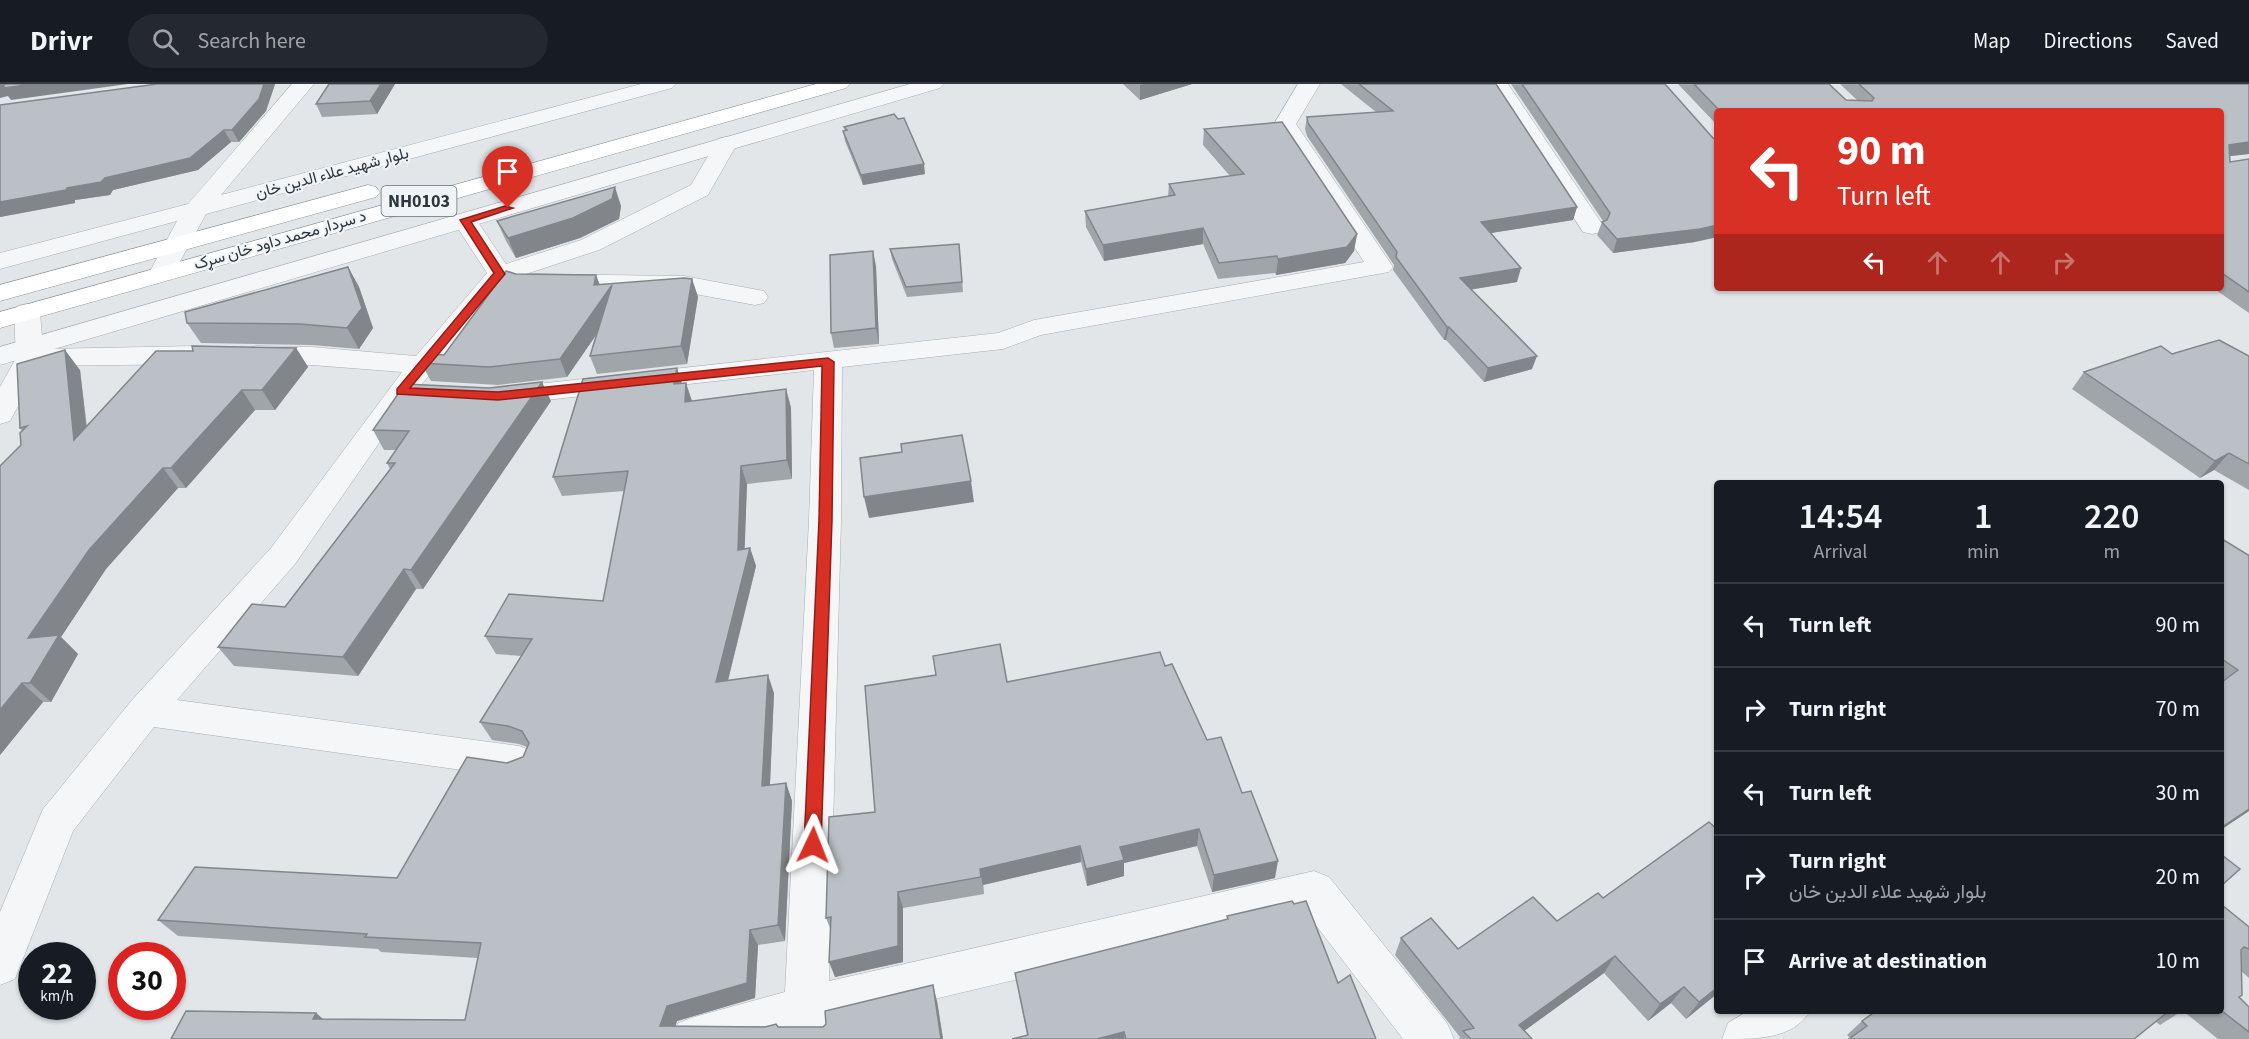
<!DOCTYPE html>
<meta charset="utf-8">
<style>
:root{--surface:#171b24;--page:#242831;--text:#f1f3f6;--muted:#9ea1a6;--line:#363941}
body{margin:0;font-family:"Source Sans 3",Vazirmatn,sans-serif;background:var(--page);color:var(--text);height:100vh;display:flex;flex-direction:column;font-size:22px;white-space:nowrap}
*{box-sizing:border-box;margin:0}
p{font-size:20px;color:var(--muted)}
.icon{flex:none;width:33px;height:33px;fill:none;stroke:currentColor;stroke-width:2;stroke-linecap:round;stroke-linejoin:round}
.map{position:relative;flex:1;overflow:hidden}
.drawer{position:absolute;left:1714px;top:396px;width:510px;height:534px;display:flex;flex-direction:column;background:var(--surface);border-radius:6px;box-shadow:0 2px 4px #0004}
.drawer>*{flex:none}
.banner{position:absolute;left:1714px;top:24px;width:510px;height:183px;border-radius:6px;box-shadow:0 2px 4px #0004;background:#d93025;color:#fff;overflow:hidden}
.speed{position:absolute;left:18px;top:858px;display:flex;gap:12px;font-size:30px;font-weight:700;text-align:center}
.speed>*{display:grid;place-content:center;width:78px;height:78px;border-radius:50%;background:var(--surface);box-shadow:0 2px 4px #0004;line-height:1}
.speed small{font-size:15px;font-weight:400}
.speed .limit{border:9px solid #d22;background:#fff;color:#111}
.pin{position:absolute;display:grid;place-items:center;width:51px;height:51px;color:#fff;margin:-62px -26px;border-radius:50% 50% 50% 0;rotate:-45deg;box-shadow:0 0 6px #0007}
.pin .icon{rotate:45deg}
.me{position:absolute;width:66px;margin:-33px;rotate:2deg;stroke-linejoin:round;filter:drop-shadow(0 0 4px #0008)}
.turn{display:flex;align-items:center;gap:21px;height:126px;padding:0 24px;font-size:27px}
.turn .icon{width:78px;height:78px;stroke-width:2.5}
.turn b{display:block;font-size:42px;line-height:51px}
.lanes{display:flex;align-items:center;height:57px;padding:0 24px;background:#0003;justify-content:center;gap:30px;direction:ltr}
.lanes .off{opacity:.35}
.eta{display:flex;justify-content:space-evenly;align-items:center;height:102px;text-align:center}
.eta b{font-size:36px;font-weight:600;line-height:42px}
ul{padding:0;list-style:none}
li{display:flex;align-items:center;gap:18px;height:84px;padding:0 24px;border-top:2px solid var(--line)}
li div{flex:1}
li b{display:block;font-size:22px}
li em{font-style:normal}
header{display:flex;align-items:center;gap:36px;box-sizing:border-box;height:84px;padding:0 30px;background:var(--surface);border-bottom:2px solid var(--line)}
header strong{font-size:28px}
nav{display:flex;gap:33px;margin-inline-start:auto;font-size:21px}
.search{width:420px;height:54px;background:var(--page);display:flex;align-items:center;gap:15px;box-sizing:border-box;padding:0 21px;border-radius:33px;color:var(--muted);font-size:22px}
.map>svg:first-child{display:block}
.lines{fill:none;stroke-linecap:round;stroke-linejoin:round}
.minor-casing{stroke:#a8aeb3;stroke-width:1}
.tertiary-casing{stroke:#a8aeb3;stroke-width:1}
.trunk-casing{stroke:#8b969e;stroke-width:1}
.minor{fill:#f4f6f7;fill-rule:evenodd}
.tertiary{fill:#f4f6f7;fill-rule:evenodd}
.trunk{fill:#fff;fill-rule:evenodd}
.wall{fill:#a0a5a9}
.shaded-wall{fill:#82868a}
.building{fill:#bac0c5;stroke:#82868a;stroke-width:1.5}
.route{fill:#d93025;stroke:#8d1f18;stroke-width:1.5}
.labels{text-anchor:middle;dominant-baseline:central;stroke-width:4.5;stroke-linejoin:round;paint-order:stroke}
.far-street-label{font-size:16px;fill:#2c363f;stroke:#f1f4f6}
.shield{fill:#f1f4f6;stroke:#676f76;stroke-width:1.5}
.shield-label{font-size:18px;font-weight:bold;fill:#2c363f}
</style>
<header>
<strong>Drivr</strong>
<div class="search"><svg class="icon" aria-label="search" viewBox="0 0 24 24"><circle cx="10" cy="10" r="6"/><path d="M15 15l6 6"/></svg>Search here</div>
<nav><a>Map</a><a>Directions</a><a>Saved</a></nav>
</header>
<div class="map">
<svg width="2249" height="955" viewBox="0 0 2249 955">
<rect width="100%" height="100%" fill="#e2e6e9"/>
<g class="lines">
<g class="minor-casing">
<g id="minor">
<polygon points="1298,0 1320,0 1296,40 1393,183 1389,188 1041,251 1003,265 842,283 841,436 829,897 1314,787 1329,793 1447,939 1454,955 1403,955 1305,827 829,940 830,955 786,955 785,952 773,955 672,955 678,939 694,933 785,908 809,436 814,286 502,321 492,319 488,312 492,305 998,249 1034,236 1364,178 1274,40"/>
<polygon points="1488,0 1508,0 1604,143 1601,148 1592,150 1583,148"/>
<polygon points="726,53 734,55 737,60 708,111 599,166 526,190 684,192 764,207 768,213 764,219 755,221 684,208 524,206 505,200 411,313 295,480 177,616 519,662 532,667 538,678 532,689 519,694 154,643 73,747 15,895 0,901 0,828 43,725 132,616 271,464 402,288 312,281 256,280 246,277 242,271 246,265 256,262 312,263 416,272 487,189 453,137 456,132 465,130 474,132 506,180 581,156 691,101 718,55"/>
<polygon points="27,220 36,222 40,228 43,265 196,262 206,265 210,271 206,277 196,280 40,282 10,337 0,340 0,303 16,274 14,228 18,222"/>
<path d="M 1748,927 L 1810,927 C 1794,955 1757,955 1722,955 L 1728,939 Z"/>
</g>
</g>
<g class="tertiary-casing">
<g id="tertiary">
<polygon points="292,0 314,0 221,111 641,0 676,0 672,4 206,130 171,194 162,197 153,194 149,189 177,137 0,185 0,169 188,120"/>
<polygon points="910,0 944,0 940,4 0,281 0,263"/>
</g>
</g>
<g class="trunk-casing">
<g id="trunk">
<polygon points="816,0 850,0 846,4 0,244 0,228"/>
<polygon points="368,101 376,103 380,108 376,113 0,217 0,201"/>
</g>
</g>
<use href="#minor" class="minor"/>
<use href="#tertiary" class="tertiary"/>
<use href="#trunk" class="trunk"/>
</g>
<g class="wall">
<polygon points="157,0 275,0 266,27 239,58 231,58 198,86 113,106 110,111 75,116 75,119 0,133 0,21"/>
<polygon points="395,0 377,30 322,33 316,20"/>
<polygon points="1123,0 1192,0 1140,16"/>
<polygon points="1341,0 1496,0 1577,123 1573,136 1491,149 1517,198 1471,205 1532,285 1484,298 1446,256 1444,256 1393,186 1394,181 1307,52 1305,45 1307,33 1376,28"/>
<polygon points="1511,0 1665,0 1695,158 1613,169 1597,151 1602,138 1603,137"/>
<polygon points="1678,0 1829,0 1846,16 1857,16 1840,0 2249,0 2249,70 2230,72 2230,78 2249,75 2249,229 2213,204 2222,204 2222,27 1718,27 1718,42"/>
<polygon points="844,43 925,90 863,101 845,57 843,47 845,46"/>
<polygon points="1204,45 1357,150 1354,167 1345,179 1276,191 1275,189 1218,195 1203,160 1104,177 1086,143 1085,127 1168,112 1169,100 1230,92 1203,61"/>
<polygon points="621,122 619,135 580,154 516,174 506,157 497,137"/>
<polygon points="890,165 960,170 963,208 907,213 892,175"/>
<polygon points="873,167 876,183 879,260 834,264 831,249"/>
<polygon points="348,183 359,203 373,244 359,265 312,261 201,259 187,239"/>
<polygon points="516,190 600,200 692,195 698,213 687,280 597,290 590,272 597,250 567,293 498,301 431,297 421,279 444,271"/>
<polygon points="296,264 308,283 275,326 255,326 186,404 178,404 106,485 61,553 78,570 51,618 43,618 0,671 22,347 20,344 80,286 87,343"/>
<polygon points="2172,270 2249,272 2249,406 2214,386 2200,394 2072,305 2084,288"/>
<polygon points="682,299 692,317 786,305 791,324 792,395 747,400 744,465 750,464 756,482 728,597 774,609 770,701 786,699 792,717 785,857 758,861 755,914 677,937 675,942 823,943 937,917 943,955 171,955 316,929 323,935 465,936 478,874 381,868 378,865 178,852 158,836 397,794 507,679 523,673 527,663 519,660 492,656 480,638 522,572 496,570 485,552 603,517 624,407 562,412 553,393"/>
<polygon points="551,317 423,505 416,505 358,592 234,582 218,563 285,523 390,385 387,379 396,366 384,366 373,346"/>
<polygon points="2222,455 2248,471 2249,471 2249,727 2222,745"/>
<polygon points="1165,582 1207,656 1275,794 1212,808 1197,762 1124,779 1124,792 1087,802 1081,778 983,801 984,810 903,824 903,878 835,893 830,844 826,834 875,728 1007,598"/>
<polygon points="1718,746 1718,909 1686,935 1671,919 1648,937 1604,889 1524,947 1532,955 1459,955 1460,953 1395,871 1401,854 1458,865 1557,837 1603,814"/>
<polygon points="1294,820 1338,899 1376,955 1012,955 1027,951 1015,889 1227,836 1227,832"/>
<polygon points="2249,843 2249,894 2241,887 2239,913 2249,923 2249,955 2218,955 2183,927 2222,927"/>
<polygon points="1876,927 2182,927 2160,941 2156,938 1850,954 1847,951 1862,937"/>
</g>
<g class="shaded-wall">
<polygon points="0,0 128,0 11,16 8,12 0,14"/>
<polygon points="264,0 275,0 266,27 239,58 232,46"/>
<polygon points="381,0 395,0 377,30 370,17"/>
<polygon points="1145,0 1192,0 1140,16 1140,1"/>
<polygon points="224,46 231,58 198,86 113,106 110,111 75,116 75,119 0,133 0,118 67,104 105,94"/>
<polygon points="2249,58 2249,70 2222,73 2229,61"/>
<polygon points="924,80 925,90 863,101 861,91"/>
<polygon points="615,103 621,122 619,135 580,154 516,174 508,154"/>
<polygon points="1577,123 1573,136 1478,151 1481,138"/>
<polygon points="1718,141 1718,153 1695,158 1613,169 1617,155"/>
<polygon points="1203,144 1203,160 1104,177 1103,161"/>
<polygon points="1357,150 1354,167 1345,179 1276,191 1278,175"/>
<polygon points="873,167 876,183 879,260 876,244"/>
<polygon points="348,183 359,203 373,244 359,265 347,244"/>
<polygon points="1521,184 1517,198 1457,208 1460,194"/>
<polygon points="596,191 603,209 612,201 618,219 567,293 560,275 594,201"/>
<polygon points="692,195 698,213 687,280 681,262"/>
<polygon points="1447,243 1449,243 1446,256 1444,256"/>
<polygon points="296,264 308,283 275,326 262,306"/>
<polygon points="65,266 80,286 90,376 74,356"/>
<polygon points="1537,272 1532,285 1484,298 1488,284"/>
<polygon points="677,284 683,303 674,300"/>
<polygon points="542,298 551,317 423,505 411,486"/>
<polygon points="686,299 692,317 685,318"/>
<polygon points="786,305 791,324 792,395 787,376"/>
<polygon points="242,306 255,326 186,404 171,384"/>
<polygon points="2229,369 2214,386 2200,394 2215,377"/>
<polygon points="741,382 747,400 744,484 738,466"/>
<polygon points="163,384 178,404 106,485 61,553 78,570 51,618 30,599 28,554 89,466"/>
<polygon points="971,397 974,418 869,434 864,413"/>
<polygon points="750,464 756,482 723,616 716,598"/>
<polygon points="404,485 416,505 358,592 343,573"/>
<polygon points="768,591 774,609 769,720 762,702"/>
<polygon points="22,599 43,618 0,671 0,626"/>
<polygon points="786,699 792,717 785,857 778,841"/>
<polygon points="2249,725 2249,727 2222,745 2222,743"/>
<polygon points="1199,745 1197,762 1124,779 1124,792 1087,802 1086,785 1120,763"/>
<polygon points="1080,762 1081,778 983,801 984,810 980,785"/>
<polygon points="1278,777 1275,794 1212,808 1214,791"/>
<polygon points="898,808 903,824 903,878 835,893 829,878"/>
<polygon points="750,846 758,861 755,914 677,937 671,955 660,942 667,922"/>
<polygon points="1615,872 1604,889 1513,955 1519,941"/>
<polygon points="933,901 937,917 943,955 941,955"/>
<polygon points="1684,903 1671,919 1648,937 1660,920"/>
<polygon points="1718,903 1718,909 1686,935 1699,918"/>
<polygon points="316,929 333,944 313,935"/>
<polygon points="1124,948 1124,955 1097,955"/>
</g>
<g class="building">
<polygon points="5,0 34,0 3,4"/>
<polygon points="157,0 264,0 259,15 232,46 224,46 190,74 105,94 101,98 67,104 66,106 0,118 0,21"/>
<polygon points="329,0 381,0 370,17 316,20"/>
<polygon points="1359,0 1496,0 1577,123 1481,138 1521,184 1460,194 1537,272 1488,284 1449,243 1447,243 1396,173 1397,168 1308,39 1307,33 1393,27"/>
<polygon points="1522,0 1665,0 1713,54 1718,55 1718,141 1700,145 1617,155 1602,138 1607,136 1610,129"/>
<polygon points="1694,0 1829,0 1846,16 1872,17 1874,14 1859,0 2249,0 2249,58 2229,61 2230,78 2249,75 2249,208 2222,189 2222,27 1720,27"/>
<polygon points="894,30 898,35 904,34 924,80 861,91 843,47 847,46 844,43"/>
<polygon points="1282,38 1357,150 1347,163 1278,175 1277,172 1219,179 1203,144 1103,161 1085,127 1175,111 1169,100 1244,90 1204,45"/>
<polygon points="615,103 612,115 573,134 508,154 497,137"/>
<polygon points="959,160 962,198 906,203 890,165"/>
<polygon points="873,167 876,244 831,249 830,171"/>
<polygon points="348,183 362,224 347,244 300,240 187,239 185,228"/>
<polygon points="506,187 516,190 596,191 594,201 684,194 692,195 681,262 590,272 612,201 560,275 489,283 421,279 428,270 444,271"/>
<polygon points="2219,256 2249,272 2249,380 2229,369 2215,377 2084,288 2161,262 2172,270"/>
<polygon points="192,262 296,264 262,306 242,306 171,384 163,384 89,466 28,554 59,551 30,599 22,599 0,626 0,382 21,361 20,349 27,342 20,344 17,280 65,266 74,356 156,267 193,267"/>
<polygon points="677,284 674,300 686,299 685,318 786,305 787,376 741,382 738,466 750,464 716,598 768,591 762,702 786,699 778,841 750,846 747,899 667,922 660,942 765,943 776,940 778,943 823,943 826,940 825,927 933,901 941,955 171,955 186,927 316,929 313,935 465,936 481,859 365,853 367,850 158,836 195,783 397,794 467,673 507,679 523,673 529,659 522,647 508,642 480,638 532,555 485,552 509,510 603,517 628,387 553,393 583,295"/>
<polygon points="542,298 411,486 404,485 343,573 218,563 252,520 285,523 395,379 387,379 409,347 373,346 405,300 489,304"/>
<polygon points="962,351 971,397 864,413 860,374 902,368 901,360"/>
<polygon points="2222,455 2248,471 2249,471 2249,725 2222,743 2222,598 2238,586 2222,575"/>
<polygon points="1000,560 1007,598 1160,568 1165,582 1172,580 1207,656 1221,653 1242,709 1251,707 1278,777 1214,791 1199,745 1120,763 1124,776 1086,785 1080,762 980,785 981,793 898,808 898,862 829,878 831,833 826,834 829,733 875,728 865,602 936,591 933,572"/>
<polygon points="1709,738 1718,746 1718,903 1699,918 1684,903 1660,920 1615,872 1519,941 1532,955 1471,955 1463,947 1474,944 1401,854 1431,834 1458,865 1533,813 1557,837 1598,809 1603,814"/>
<polygon points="2222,771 2240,785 2222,801"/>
<polygon points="1292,817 1294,820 1306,817 1338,899 1350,891 1376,955 1126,955 1124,948 1097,955 1012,955 1028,951 1015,889 1228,835 1227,832"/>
<polygon points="2222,821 2249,843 2249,865 2244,863 2241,866 2242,911 2239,913 2249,923 2249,948 2222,927"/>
<polygon points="1876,927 2169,927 2134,955 1849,955 1867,942 1862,937"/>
</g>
<polygon class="route" points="505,122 513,124 471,138 505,190 410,304 498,308 828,274 834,278 832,436 821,761 819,766 813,768 807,766 804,761 819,436 822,282 498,316 397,310 397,305 494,189 460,136"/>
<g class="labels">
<g class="far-street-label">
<text transform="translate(332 89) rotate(-15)">بلوار شهید علاء الدین خان</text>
<text transform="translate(280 156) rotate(-16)">د سردار محمد داود خان سړک</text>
</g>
<rect class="shield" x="381.5" y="102" width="75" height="30" rx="4.5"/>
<g class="shield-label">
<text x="419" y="117">NH0103</text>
</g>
</g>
</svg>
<div class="speed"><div>22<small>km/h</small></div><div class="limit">30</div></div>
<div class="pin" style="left:508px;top:124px;background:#d93025"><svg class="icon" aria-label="arrive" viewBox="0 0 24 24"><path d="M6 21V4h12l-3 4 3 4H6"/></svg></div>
<svg class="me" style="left:813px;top:761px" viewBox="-20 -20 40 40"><path d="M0-17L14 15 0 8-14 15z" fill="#d93025" stroke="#fff" stroke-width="4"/></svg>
<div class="banner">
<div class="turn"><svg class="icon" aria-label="left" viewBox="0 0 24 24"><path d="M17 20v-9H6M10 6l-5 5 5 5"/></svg><div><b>90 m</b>Turn left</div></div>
<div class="lanes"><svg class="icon" aria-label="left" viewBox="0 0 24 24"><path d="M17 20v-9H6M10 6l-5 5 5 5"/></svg><svg class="icon off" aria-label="ahead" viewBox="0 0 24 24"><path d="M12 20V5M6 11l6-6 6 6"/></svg><svg class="icon off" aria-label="ahead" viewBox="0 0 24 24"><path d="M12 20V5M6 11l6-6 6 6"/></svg><svg class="icon off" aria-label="right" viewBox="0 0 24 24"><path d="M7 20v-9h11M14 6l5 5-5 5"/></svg></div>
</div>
<section class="drawer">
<div class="eta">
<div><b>14:54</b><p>Arrival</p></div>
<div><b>1</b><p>min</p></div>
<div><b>220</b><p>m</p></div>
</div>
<ul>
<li><svg class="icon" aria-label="left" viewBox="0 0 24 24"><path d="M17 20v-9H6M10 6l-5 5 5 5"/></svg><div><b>Turn left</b></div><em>90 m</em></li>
<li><svg class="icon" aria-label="right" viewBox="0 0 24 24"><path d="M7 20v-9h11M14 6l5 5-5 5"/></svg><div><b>Turn right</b></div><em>70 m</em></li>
<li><svg class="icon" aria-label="left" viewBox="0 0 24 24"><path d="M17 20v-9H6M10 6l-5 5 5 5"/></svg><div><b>Turn left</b></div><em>30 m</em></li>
<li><svg class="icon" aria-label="right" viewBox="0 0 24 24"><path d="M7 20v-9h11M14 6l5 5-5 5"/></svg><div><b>Turn right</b><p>بلوار شهید علاء الدین خان</p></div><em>20 m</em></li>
<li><svg class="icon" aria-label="arrive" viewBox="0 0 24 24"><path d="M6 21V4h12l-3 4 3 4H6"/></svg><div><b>Arrive at destination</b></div><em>10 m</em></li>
</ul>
</section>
</div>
